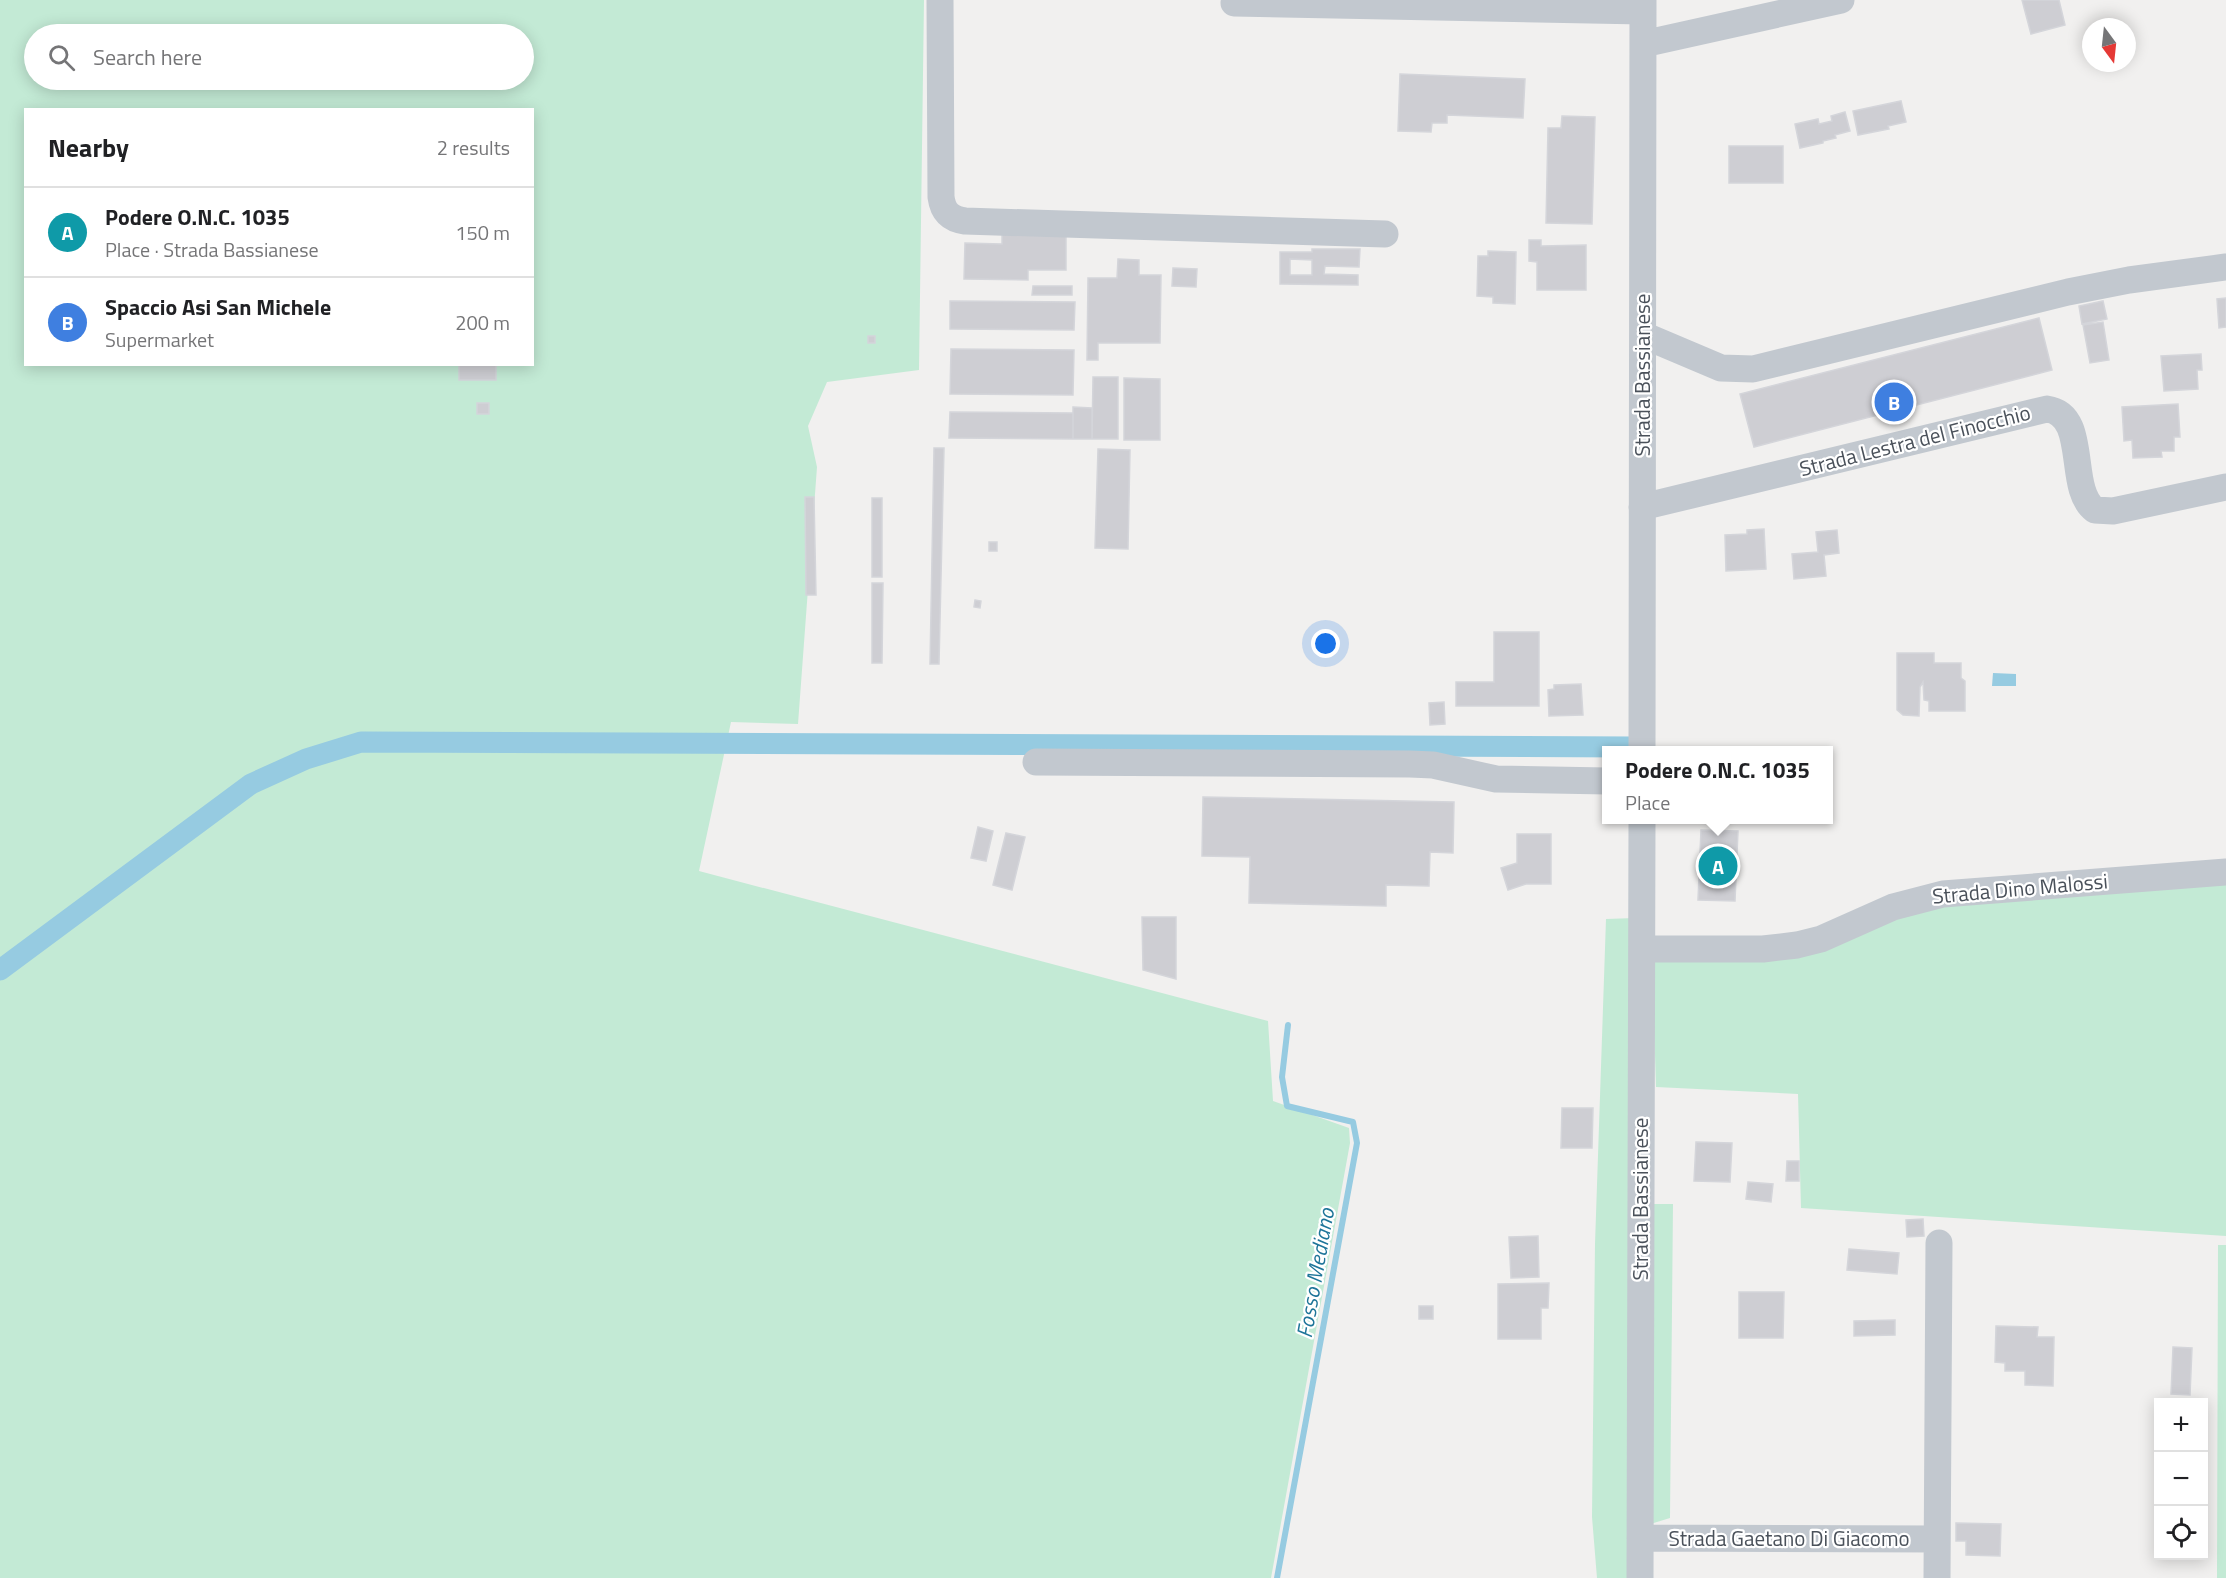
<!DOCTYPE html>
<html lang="en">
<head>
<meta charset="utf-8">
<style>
	body { margin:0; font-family:"Titillium Web",sans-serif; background:#f2f2f2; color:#202124 }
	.controls { position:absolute; right:18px; bottom:18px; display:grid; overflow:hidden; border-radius:0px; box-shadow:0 3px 15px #0003 }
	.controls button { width:54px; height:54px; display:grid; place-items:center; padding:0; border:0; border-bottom:2px solid #e0e0e0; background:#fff; color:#202124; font:30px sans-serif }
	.compass { position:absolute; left:2082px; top:18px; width:54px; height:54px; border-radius:50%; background:#fff; box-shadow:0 3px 15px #0003; rotate:165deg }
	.you { position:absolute; left:1326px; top:644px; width:21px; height:21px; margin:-15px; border:4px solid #fff; border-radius:50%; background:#1a73e8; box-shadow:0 0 0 9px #1a73e833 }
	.badge { display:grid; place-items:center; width:39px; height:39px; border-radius:50%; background:#2f67cc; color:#fff; font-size:20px; font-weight:700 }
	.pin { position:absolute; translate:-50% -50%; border:3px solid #fff; box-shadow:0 2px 6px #0006 }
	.popup { position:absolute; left:1602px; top:746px; width:231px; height:78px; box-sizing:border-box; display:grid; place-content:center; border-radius:0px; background:#fff; filter:drop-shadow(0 2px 4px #0005); font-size:20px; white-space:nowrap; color:#757577 }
	.popup b { font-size:22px; color:#202124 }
	.popup::after { content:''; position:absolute; left:50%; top:100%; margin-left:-12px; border:12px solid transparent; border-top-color:#fff }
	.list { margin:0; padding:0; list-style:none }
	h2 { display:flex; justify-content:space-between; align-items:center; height:78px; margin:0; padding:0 24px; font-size:26px }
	h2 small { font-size:20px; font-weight:400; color:#757577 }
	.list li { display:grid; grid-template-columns:39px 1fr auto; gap:18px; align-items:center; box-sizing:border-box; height:90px; padding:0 24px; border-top:2px solid #e0e0e0 }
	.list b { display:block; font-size:22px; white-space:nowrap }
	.list p { margin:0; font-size:20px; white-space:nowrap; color:#757577 }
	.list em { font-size:20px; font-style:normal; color:#757577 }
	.icon { flex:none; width:33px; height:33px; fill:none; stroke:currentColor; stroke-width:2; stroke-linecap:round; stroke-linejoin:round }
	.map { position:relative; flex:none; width:2226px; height:1578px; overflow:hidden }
	.search { position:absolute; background:#fff; box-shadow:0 3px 15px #0003; left:24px; top:24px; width:510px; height:66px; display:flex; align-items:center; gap:15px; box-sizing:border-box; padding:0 21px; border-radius:33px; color:#757577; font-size:22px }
	.panel { position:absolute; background:#fff; box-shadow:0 3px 15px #0003; left:24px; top:108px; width:510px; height:258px; border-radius:0px }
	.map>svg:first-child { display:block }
	.green { fill:#c3ead5; fill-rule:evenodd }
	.water { fill:#96cbe1 }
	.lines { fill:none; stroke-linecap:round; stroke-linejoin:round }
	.stream { stroke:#96cbe1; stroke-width:6 }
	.canal { stroke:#96cbe1; stroke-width:21 }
	.building { fill:#ceced3; stroke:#d4d5da; stroke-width:1.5; fill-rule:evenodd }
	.minor { stroke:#c2c8cf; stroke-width:27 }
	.labels { text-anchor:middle; stroke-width:4.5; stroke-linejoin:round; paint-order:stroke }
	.street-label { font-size:21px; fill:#4a515a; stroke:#fff }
	.water-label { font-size:22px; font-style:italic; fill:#1e7599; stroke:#fff }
</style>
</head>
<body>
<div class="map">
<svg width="2226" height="1578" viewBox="0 0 2226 1578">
	<rect width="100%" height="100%" fill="#f1f0ef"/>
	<path class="green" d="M0 0H924L919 370 827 382 808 426 817 467 798 724 731 722 699 871 1268 1021 1273 1101 1349 1128 1350 1143 1271 1578H0ZM34 34H524V80H34ZM26 110H532V364H26Z
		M2226 877V1236L1801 1208 1798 1094 1656 1087 1652 960 1806 953 1913 901Z
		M1635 918 1633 1204H1673L1670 1518 1631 1530V1578H1597L1592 1517 1595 1244 1606 919Z
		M2218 1245H2226V1578H2217Z"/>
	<path class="water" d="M1993 673 2016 674V686H1992Z"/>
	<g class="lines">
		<path class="stream" d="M1277 1578 1357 1143 1353 1122 1287 1106 1282 1077 1288 1025"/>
		<path class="canal" d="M0 970 251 784 306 759 361 742 1633 747"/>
	</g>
	<path class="building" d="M2022 0H2059L2065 25 2031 34Z
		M1400 74 1525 79 1523 118 1447 115V123H1432L1431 132 1398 131Z
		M1901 101 1906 122 1888 126 1889 129 1858 135 1853 111Z
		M1845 112 1850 131 1835 135 1836 138 1823 141V143L1800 148 1795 124 1818 119 1819 124 1832 121 1831 116Z
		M1562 116 1595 117 1592 224 1546 223 1548 128H1561Z
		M1729 146H1783V183H1729Z
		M1002 229 1066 230V270H1028V280L964 279 965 243 1002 244Z
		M1529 240H1541V246L1586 245V290H1537V262L1529 261Z
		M1312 249H1360L1359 267 1325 266 1324 274 1358 275V285L1280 284V252H1312ZM1290 259 1312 260V275H1290Z
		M1488 251 1516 252 1515 304 1493 303V297L1477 296 1478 256H1488Z
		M1118 259 1139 260V275H1161L1160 343H1098V360H1087L1088 278H1117Z
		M1173 268 1197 269 1196 287 1172 286Z
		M1033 286H1072V295H1032Z
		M2226 298V327L2219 328 2217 299Z
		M950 301 1075 302 1074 330 950 329Z
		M2103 301 2107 319 2082 324 2079 306Z
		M2039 318 2052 370 1754 447 1740 394Z
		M2103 322 2109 360 2090 363 2083 325Z
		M868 336H875V343H868Z
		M951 349 1074 350 1073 395 950 394Z
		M2201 354 2202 370H2197L2198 389 2164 391 2161 356Z
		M459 364H496V380H459Z
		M1093 377H1118V439H1092Z
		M1124 378 1160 379V440H1124Z
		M477 403H489V414H477Z
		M2178 404 2180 437H2174V451H2161L2162 457 2133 458 2132 440 2124 441 2122 407Z
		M1073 407 1092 408V439H1073Z
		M950 412 1073 413V439L949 438Z
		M934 448H944L939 664H930Z
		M1098 449 1130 450 1128 549 1095 548Z
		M805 497H814L816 595H806Z
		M872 498H882V577H872Z
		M1764 529 1766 569 1726 571 1725 535 1747 534V530Z
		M1837 530 1839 553 1824 555 1826 576 1794 579 1792 554 1818 552 1816 532Z
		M989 542H997V551H989Z
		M872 583H883L882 663H872Z
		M975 600 981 601 980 608 974 607Z
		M1494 632H1539V706H1456V682H1494Z
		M1897 653H1934V663H1961V678L1965 681V711H1929V701L1924 700 1923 682 1920 687 1919 716 1903 715 1897 710Z
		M1581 684 1583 715 1549 716 1548 690 1554 689V685Z
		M1444 702 1445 724 1430 725 1429 703Z
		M1203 797 1454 802 1453 853 1430 852 1429 886 1386 885V906L1249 903 1250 857 1202 856Z
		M978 827 993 831 986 861 971 858Z
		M1701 830 1738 831 1735 901 1698 900Z
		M1006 833 1025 837 1012 890 993 885Z
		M1517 834H1551V884H1526L1508 890 1501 868 1517 863Z
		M1142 917H1176V979L1143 970Z
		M1562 1108H1593L1592 1148H1561Z
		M1696 1142 1732 1143 1730 1182 1694 1181Z
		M1787 1161H1799V1181H1786Z
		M1748 1182 1773 1184 1771 1202 1746 1199Z
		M1923 1219 1924 1236 1907 1237 1906 1220Z
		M1538 1236 1539 1277 1511 1278 1509 1237Z
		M1849 1249 1899 1253 1897 1274 1847 1270Z
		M1549 1283 1548 1308H1541V1339H1498V1284Z
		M1739 1292H1784L1783 1338H1739Z
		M1419 1306H1433V1319H1419Z
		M1895 1320V1335L1854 1336V1321Z
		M1996 1326 2038 1327 2037 1337H2054L2053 1386 2025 1385V1371H2005V1363L1995 1362Z
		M2173 1347 2192 1348 2190 1395 2171 1394Z
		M1956 1523 2001 1524 2000 1556 1966 1555V1541H1956Z"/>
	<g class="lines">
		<path class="minor" d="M940 0 941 197C943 212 950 219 965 221L1385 234
			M1234 3 1643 11
			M1643 44 1841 0
			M1643 335 1721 368 1753 369 2068 292 2129 280 2226 267
			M1642 507 2047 409C2090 415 2066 489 2095 510L2113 511 2226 487
			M1642 750 1643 0
			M1036 762 1410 764 1433 765 1496 779 1607 781
			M1642 949H1763L1797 945 1821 939 1893 907 1943 894 2226 872
			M1640 1538 1937 1539
			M1640 1578 1642 820
			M1937 1578 1939 1243"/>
	</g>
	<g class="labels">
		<g class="street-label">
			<text transform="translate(1643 375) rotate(-90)" y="7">Strada Bassianese</text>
			<text transform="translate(1915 441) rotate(-14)" y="7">Strada Lestra del Finocchio</text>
			<text transform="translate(2020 889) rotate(-5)" y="7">Strada Dino Malossi</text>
			<text transform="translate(1641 1199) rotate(-90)" y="7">Strada Bassianese</text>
			<text x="1789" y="1546">Strada Gaetano Di Giacomo</text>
		</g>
		<g class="water-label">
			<text transform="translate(1315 1273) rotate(-80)" y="8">Fosso Mediano</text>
		</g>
	</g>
</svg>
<div class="controls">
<button>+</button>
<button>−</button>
<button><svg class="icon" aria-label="locate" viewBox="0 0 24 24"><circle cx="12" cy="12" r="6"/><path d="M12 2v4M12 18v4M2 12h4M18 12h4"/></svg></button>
</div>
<svg class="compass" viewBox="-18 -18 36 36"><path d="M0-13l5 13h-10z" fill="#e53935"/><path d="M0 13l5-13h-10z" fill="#757577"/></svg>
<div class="you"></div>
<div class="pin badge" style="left:1718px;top:866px;background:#0f9aa8">A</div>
<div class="popup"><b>Podere O.N.C. 1035</b>Place</div>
<div class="pin badge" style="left:1894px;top:402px;background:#3f7fe0">B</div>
<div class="search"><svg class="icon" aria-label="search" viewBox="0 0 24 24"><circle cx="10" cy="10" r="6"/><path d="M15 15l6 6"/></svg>Search here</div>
<section class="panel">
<h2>Nearby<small>2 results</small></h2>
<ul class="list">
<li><span class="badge" style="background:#0f9aa8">A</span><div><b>Podere O.N.C. 1035</b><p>Place · Strada Bassianese</p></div><em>150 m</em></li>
<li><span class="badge" style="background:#3f7fe0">B</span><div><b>Spaccio Asi San Michele</b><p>Supermarket</p></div><em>200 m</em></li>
</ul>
</section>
</div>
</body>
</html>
